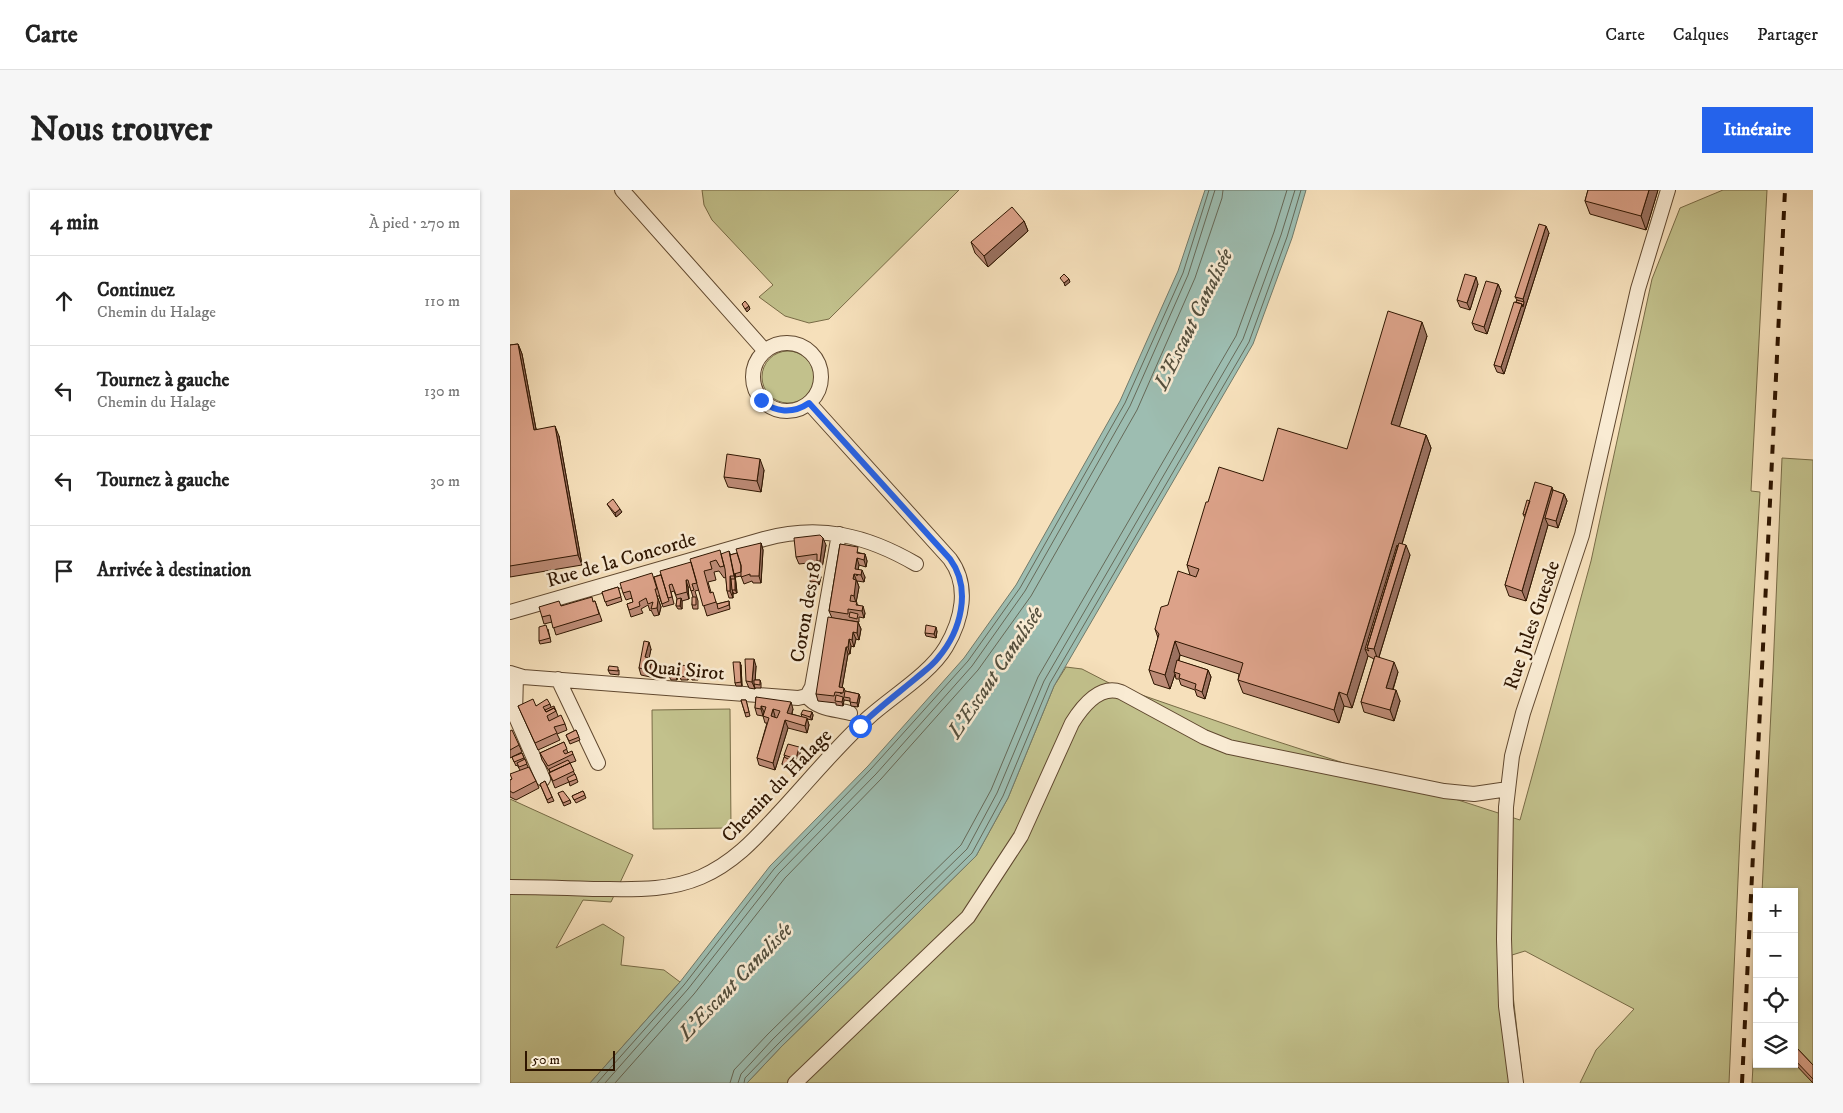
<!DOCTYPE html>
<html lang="fr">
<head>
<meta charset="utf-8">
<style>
	body { margin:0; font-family:"IM FELL DW Pica",serif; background:#f6f6f6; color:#222 }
	.controls { position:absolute; right:15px; bottom:15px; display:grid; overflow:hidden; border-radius:0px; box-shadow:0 1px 4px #0004 }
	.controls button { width:45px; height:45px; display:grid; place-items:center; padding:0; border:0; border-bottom:1px solid #e0e0e0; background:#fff; color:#222; font:25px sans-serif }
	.scale { position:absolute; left:15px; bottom:12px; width:90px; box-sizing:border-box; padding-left:5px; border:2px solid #2e1500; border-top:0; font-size:14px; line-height:18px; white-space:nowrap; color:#2e1500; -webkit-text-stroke:4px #f9ebd3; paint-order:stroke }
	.stop { position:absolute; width:15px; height:15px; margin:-11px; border:4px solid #2563eb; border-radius:50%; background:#fff }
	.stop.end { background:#2563eb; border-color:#fff; box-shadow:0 1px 5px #0008 }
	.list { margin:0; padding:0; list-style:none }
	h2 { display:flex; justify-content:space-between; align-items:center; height:65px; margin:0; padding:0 20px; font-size:21px }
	h2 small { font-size:16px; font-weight:400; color:#767676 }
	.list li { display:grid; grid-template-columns:32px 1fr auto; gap:15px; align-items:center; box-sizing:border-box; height:90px; padding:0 20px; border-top:1px solid #e0e0e0 }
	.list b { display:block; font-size:19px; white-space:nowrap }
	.list p { margin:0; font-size:16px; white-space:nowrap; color:#767676 }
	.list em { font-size:16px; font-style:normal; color:#767676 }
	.icon { flex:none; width:28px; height:28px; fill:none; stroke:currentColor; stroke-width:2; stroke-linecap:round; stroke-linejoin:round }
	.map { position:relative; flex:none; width:1303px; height:893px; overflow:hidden; border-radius:0px }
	header { display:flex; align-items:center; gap:30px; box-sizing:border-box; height:70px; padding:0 25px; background:#fff; border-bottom:1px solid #e0e0e0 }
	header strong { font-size:24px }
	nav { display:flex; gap:28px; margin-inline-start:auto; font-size:18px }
	.intro { display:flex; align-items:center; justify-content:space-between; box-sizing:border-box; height:120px; padding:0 30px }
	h1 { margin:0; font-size:35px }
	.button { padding:12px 22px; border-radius:0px; background:#2563eb; color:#fff; font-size:18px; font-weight:700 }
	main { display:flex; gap:30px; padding:0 30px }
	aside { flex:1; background:#fff; border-radius:0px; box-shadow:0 1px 4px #0004 }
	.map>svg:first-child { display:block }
	.green { fill:#c2c18c; stroke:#786b46 }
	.water { fill:#9dbdb1; stroke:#717a6a }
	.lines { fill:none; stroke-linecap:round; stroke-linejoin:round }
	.shore { stroke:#666958; stroke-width:1 }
	.street-casing { stroke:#60482f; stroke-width:16 }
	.street { stroke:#f9ebd3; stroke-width:14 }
	.rail { stroke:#2e1500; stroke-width:4; stroke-dasharray:9 9; stroke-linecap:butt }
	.wall { fill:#bd8b76; stroke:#2e1500 }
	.shaded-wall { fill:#9a7160; stroke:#2e1500 }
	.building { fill:#dca289; stroke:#2e1500; fill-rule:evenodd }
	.route { stroke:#2563eb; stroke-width:6 }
	.labels { text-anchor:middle; stroke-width:5; stroke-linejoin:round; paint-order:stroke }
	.street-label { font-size:20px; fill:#2e1500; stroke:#f9ebd3 }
	.water-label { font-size:21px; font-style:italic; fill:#55503e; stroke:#f9ebd3 }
</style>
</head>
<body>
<header>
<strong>Carte</strong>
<nav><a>Carte</a><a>Calques</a><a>Partager</a></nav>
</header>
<div class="intro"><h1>Nous trouver</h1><a class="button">Itinéraire</a></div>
<main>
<aside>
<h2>4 min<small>À pied · 270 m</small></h2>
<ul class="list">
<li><svg class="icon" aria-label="ahead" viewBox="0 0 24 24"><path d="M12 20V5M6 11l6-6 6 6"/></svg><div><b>Continuez</b><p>Chemin du Halage</p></div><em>110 m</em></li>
<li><svg class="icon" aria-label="left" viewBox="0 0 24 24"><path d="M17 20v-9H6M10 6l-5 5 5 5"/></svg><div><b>Tournez à gauche</b><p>Chemin du Halage</p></div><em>130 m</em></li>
<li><svg class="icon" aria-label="left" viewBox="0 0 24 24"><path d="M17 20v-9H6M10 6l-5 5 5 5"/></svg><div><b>Tournez à gauche</b></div><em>30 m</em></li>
<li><svg class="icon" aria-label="arrive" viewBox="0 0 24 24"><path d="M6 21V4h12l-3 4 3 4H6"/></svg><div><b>Arrivée à destination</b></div></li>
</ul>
</aside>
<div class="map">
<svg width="1303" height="893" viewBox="0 0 1303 893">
	<rect width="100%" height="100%" fill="#f6e0bb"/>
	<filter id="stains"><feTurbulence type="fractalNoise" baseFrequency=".004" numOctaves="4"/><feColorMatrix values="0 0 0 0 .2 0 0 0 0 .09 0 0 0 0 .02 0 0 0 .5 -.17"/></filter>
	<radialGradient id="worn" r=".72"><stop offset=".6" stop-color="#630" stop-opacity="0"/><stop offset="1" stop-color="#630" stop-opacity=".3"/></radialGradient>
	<path class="green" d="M192 0H449L319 129 299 133 275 126 249 107 263 95 202 30 194 15Z
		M1213 0H1257L1241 301 1250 302 1230 645 1219 893H1070L1086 860 1124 819 1015 761 1002 765 1003 805 1013 893H237L271 857 466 666 498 608 544 496 556 477 572 479 603 495 744 544 1010 630 1081 371 1142 89 1170 18Z
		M252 187a26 26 0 1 1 52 0a26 26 0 1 1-52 0Z
		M1272 268 1303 270V893H1242L1247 807V874H1284V702H1252L1263 481Z
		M220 519 221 638 143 639 142 520Z
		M0 609 123 665 101 712 73 710 46 758 93 734 114 747 111 775 154 780 170 792 80 893H0Z"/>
	<path class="water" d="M695 0H796L782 48 743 154 544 496 498 608 466 666 271 857 237 893H80L170 792 260 676 358 576 454 468 506 395 610 211 668 81Z"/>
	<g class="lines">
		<path class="shore" d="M87 893 174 795 264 679 361 579 458 471 510 398 615 213 673 83 699 0
			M95 893 178 799 269 683 366 584 462 476 515 401 620 216 678 85 705 0
			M105 893 184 804 275 688 371 589 468 480 521 406 627 220 685 88 712 8 713 0
			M220 893 224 880 258 844 451 655 481 600 528 487 726 146 764 42 777 0
			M228 893 231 884 263 849 457 659 487 603 534 491 733 149 771 45 785 0
			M234 893 235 888 268 854 462 663 493 606 540 493 739 152 777 47 791 0"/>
		<g class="street-casing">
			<path id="street" d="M112 0 255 161
				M243 187a34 34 0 1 1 68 0a34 34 0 1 1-68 0Z
				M0 422 254 349C310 334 356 345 406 374
				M0 483 13 487 288 508 297 506C307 519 324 519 340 523
				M6 485 5 525 33 589
				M48 489 88 573
				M297 506 302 497 329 344
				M0 697C28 697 56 698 83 699 121 699 156 702 191 687 223 673 244 650 267 625 297 593 325 558 358 528 381 507 420 484 436 457 452 430 460 396 440 369L299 213
				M285 893 458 727 511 646 562 533C572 517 589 494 611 502L694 547 719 557 934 601 964 604 998 599
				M1006 893 996 816 994 749 996 617 1002 566 1013 523 1072 345 1128 99 1158 0"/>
		</g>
		<use href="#street" class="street"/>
		<path class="rail" d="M1232 893 1275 0"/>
	</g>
	<path class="wall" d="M1078 0H1148L1136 40 1080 24 1075 11Z
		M514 31 518 41 478 77 465 63 461 52Z
		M1039 43 994 184 987 182 984 175 1006 112 1007 110 1005 107Z
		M968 94 960 120 950 117 947 110Z
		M988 94 991 101 977 144 965 140 962 133Z
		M917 146 889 237 916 245 921 258 892 354 900 365 869 467 888 482 883 500 890 511 884 531 854 522 851 512 864 469 858 466 842 518 834 516 829 533 733 503 728 490 729 484 670 465 669 471 698 480 701 487 695 509 687 506 685 500 671 495 669 489H666L665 484 660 499 644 494 639 480 648 448 645 439 658 415 680 385 677 375 698 312 837 259Z
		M8 154 12 164 26 239 49 246 72 375 0 387V155Z
		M254 280 251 302 218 297 214 287Z
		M1043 300 1054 304 1057 311 1048 338 1038 335 1016 411 999 406 995 395 1015 328 1013 324 1020 311Z
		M97 314 112 322 106 327 99 317Z
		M251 353 253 360 251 393H243L242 391 234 394 231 386 226 387 225 384 227 403 223 404V402V408H219L217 401 216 387 214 388 209 381 204 382 206 390 198 392 201 402 207 414 219 411 220 419 197 426 189 400 185 401 188 411V419H183L182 415 183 407 180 397H178L179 409 172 411V419H168L166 416 167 409 164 401 161 402 164 414 153 417 149 406H147L151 417 149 425 144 426 141 420 140 421 138 415 131 419 133 423 121 427 117 414 123 412 122 408 116 410 113 403 144 387 211 364 220 365 227 363Z
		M330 354 350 363 355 364 357 371 356 377 349 375 348 379 355 387 354 392 347 391 349 397 346 412 348 415 355 423 354 428 349 427V432L322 428 319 421Z
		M316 355 312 378H310L307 372 289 374 286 367Z
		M311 387 309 395 301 394 300 391Z
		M108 397 112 411 97 416 92 402Z
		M85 411 92 431 46 445 42 432 34 434 32 427 51 416Z
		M348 432 351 439 349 450 346 449 344 457 341 456 340 464H338L332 498H334L335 501 349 504 350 507 348 517 341 516 340 511 334 510 333 516 326 515V513L308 511 306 504Z
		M38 439 41 452 30 454 29 451Z
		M427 441 426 448 416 446 415 443Z
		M141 459 139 467 142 474 146 475 147 478 145 488 131 485 129 478Z
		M231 475 232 496H226L225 493Z
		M246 476 245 490H250L251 493V498H245V499L239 498 236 491Z
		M179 479 178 490H171L170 486Z
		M98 480H109V485L100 484Z
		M168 480 167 490H161L159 486Z
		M188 481V490H182L181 486Z
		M246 507 283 519 282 524 292 527 291 524 302 522 303 525 302 530 297 529 299 535 297 543 278 538 265 580 249 575 247 568 257 533H255L253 526 247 525 245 518Z
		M231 510H236L240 526 236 527Z
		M40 514 41 517 46 521 48 526 55 534 57 540 47 544 50 550 28 560 8 516H26Z
		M66 540 70 550 60 554 56 545Z
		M0 541 9 555 12 562 0 568Z
		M54 552 58 563 63 564 66 571 60 573 68 592 60 596 59 592 45 598 39 583 40 582 32 570 30 563Z
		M289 557 291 561 287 572 281 570 282 573 280 580 273 577 272 574 275 568 274 565Z
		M12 563 18 577 26 591 29 598 6 610 0 607V590L2 589 10 580 7 575 6 576 2 567Z
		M35 591 44 611 38 613 30 594Z
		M73 601 76 608 66 613 62 606Z
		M48 603 60 610 61 613 54 616Z
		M1284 855 1303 875V893L1284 873Z"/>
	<path class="shaded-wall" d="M1139 0H1148L1136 40 1131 26Z
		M514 31 518 41 478 77 474 66Z
		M1036 36 1039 43 994 184 991 177 1012 114 1014 112 1013 109Z
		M966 87 968 94 960 120 957 113Z
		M559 89 560 92 555 96 554 93Z
		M988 94 991 101 977 144 974 137Z
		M239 116 240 119 237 122 235 119Z
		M912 132 917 146 886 248 881 234Z
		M8 154 12 164 28 250 24 240Z
		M45 236 49 246 72 375 68 365Z
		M916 245 921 258 891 357 857 458 855 459 858 466 842 518 837 505Z
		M250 269 254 280 251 302 247 291Z
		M1042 297 1045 308 1035 328 1038 335 1016 411 1012 401Z
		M1054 304 1057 311 1048 338 1046 331Z
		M110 319 112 322 106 327 105 323Z
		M313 348 316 355 312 378 310 371Z
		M251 353 253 360 251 393 249 386Z
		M896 355 900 365 868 470 864 459Z
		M219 361 222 368 226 393 227 403 225 400V389Z
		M355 364 357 371 356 377 354 370Z
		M347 368 349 375 347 386 345 379Z
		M352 380 355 387 354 392 351 385Z
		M310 384 311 387 309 395 308 392Z
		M344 384 349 397 346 413 344 406 343 389Z
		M220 386 222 393 223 408 220 401Z
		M176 390 178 397 179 409 177 402Z
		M147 406 151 417 149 425 147 418Z
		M171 408 172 411V419L170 416Z
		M353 416 355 423 354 428 352 421Z
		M348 432 351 439 349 450 347 443Z
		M426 437 427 441 426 448 424 444Z
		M343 442 346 449 344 457 342 450Z
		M339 449 341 456 340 464 338 457Z
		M665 451 670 465 665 482H664L665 484 660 499 655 485Z
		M139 452 141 459 138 474 135 467Z
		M336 457 338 464 331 504 329 497Z
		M140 468 142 475 139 484 140 487 138 480Z
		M244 469 246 476 245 494H244L245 499 242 492Z
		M230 472 231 475 232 496 231 492Z
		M884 472 888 482 880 508 876 498Z
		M146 475 147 478 145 488 144 484Z
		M167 476 168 480 167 490 166 487Z
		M178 476 179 479 178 490 177 487Z
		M186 478 188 481V490L186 487Z
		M698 480 701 487 695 509 692 502Z
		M886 500 890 511 884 531 880 520Z
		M829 502 834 516 829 533 824 520Z
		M349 504 350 507 348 517 347 513Z
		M333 507 334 510 333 516 332 512Z
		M281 512 283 519 280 530 277 523Z
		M251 516 254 522 253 526 251 519Z
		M263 519 265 526 263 533 261 526Z
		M302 522 303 525 302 530 300 527Z
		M297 528 299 535 297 543 295 536Z
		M275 530 278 538 265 580 263 573Z
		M289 557 291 561 287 572 286 569Z
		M280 570 282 573 280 580 278 576Z"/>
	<path class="building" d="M1078 0H1139L1131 26 1075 11Z
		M502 17 514 31 474 66 461 52Z
		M1029 34 1036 36 1013 109 1005 107Z
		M554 84 559 89 554 93 550 88Z
		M955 84 966 87 957 113 947 110Z
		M976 91 988 94 974 137 962 133Z
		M1007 110 1014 112 1013 117 1012 114 1006 112Z
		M235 111 239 116 235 119 232 114Z
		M1004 112 1012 114 991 177 984 175Z
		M878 121 912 132 881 234 916 245 837 505 829 502 824 520 728 490 733 473 665 451 655 485 639 480 649 444 645 439 651 417 658 415 668 381 686 387 689 379 677 375 696 312H698L709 277 753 291 768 238 837 259Z
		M8 154 24 240 45 236 68 365 0 376V155Z
		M217 264 250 269 247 291 214 287Z
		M1025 292 1042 297 1012 401 995 395Z
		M1043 300 1054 304 1046 331 1035 328Z
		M103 309 110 319 105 323 97 314Z
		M1017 310 1020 311 1015 325 1013 324Z
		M310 345 313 348 310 371H307V364L286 367 284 348Z
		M251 353 249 386H240V384L231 387V375L226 359Z
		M889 353 896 355 864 459 857 458Z
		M330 354 348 357 347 363 355 364 354 370 347 368 345 379 352 380 351 385 344 384 343 389 346 390 344 406 341 405 340 411 347 412 346 415 353 416 352 421 338 419V424L319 421Z
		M887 355 888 356 857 458 859 461 855 459Z
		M210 360 214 376 210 377 206 370 200 372 202 379 194 381 200 403 203 402 206 412 193 416 180 369Z
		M219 361 224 386H220V401H217L215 379 211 364Z
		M227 363 231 376V382L224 384 220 365Z
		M181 372 187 393 182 394 184 400 181 401 178 390H176L177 402 166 405 162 394 159 395 162 407 158 408 150 381Z
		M301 382 310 384 308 392 300 391Z
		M142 383 147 399H145L148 410 147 418 141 419 143 412 138 414 136 408 129 412 130 416 119 420 117 414 123 412 120 401 113 403 110 393Z
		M151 385 159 411 152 414 144 387Z
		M221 389H225V400H222Z
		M108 397 111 407 95 412 92 402Z
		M82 407 83 412 85 411 89 424 43 438 40 425 32 427 29 417 49 411 51 416Z
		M182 407H186V415H182Z
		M171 408 170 416H166L167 409Z
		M219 411V415L208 419 207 414Z
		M340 422 348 424 347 429 339 427Z
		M318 427 348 432 347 443 343 442 342 450 339 449 338 457H336L329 497 334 498 333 503 325 502 324 506 306 504Z
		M36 435 40 448 29 451V437Z
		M416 435 426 437 424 444 415 443Z
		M134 451 139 452 135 467 140 468 138 480 129 478Z
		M865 466 884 472 876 498 886 500 880 520 851 512Z
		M235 469H244L242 492 236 491Z
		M667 470 698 480 692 502 685 499 686 494 669 488 670 484 664 482Z
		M223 472H230L231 492 225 493Z
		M141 474 146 475 144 484H139Z
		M171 475 178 476 177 487 170 486Z
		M99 476 108 477V481L98 480Z
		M160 476H167L166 487 159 486Z
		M181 477 186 478V487L181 486Z
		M244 490H250V495L244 494Z
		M335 501 349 504 347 513 340 512V508L334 507Z
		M326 505 333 507 332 512 325 511Z
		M246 507 281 512 277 523 297 528 295 536 275 530 263 573 247 568 259 528 253 526 256 517 251 516V519L245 518ZM263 519 270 521 267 528 261 526Z
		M23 509 26 516 37 509 40 514 33 517 36 522 44 518 46 521 37 526 39 531 51 525 55 534 44 537 47 543 25 553 8 516Z
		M231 510H236L239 522 235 523Z
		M44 516 46 521 44 518 36 522 35 520Z
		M293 520 302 522 300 527 291 524Z
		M2 540 9 555 0 560V541Z
		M66 540 69 547 59 551 56 545Z
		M54 552 57 559 53 561 55 564 62 561 63 564 38 576 30 563Z
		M278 554 289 557 286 569 274 565Z
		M12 563 14 568 4 572 2 567Z
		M274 567 280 570 278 576 272 574Z
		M15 569 17 574 9 577 7 573Z
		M58 570 60 573 40 582 39 579Z
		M60 573 64 581 43 591 39 583Z
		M19 577 26 591 3 603 0 601V590L2 589 0 584Z
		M65 584 67 589 59 592 57 588Z
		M35 591 42 607 37 610 30 594Z
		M53 601 60 610 53 613 48 603Z
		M73 601 75 605 64 610 62 606Z
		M1284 855 1303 875V889L1284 869Z"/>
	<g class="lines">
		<path class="route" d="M251 210C265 223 283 224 299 213L440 369C462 399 451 441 428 468 422 476 413 482 405 489 387 504 367 519 350 536"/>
	</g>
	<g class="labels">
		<g class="street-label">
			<text transform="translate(111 369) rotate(-16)" y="7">Rue de la Concorde</text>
			<text transform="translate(295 422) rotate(-80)" y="7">Coron des 18</text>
			<text transform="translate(1021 435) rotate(-71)" y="7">Rue Jules Guesde</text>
			<text transform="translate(174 479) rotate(5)" y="7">Quai Sirot</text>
			<text transform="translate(266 595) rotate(-46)" y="7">Chemin du Halage</text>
		</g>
		<g class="water-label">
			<text transform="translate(683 129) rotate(-64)" y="7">L'Escaut Canalisée</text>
			<text transform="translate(485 482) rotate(-56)" y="7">L'Escaut Canalisée</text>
			<text transform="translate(225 791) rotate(-46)" y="7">L'Escaut Canalisée</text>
		</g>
	</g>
	<rect width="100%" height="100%" filter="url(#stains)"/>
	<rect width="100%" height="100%" fill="url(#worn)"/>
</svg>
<div class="controls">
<button>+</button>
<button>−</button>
<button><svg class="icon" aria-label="locate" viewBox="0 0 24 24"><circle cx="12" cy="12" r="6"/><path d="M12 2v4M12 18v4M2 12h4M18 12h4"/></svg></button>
<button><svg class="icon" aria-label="layers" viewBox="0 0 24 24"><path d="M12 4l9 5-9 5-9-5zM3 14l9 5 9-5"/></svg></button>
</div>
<div class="scale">50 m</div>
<div class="stop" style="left:350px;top:536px"></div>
<div class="stop end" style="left:251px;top:210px"></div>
</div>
</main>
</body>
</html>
